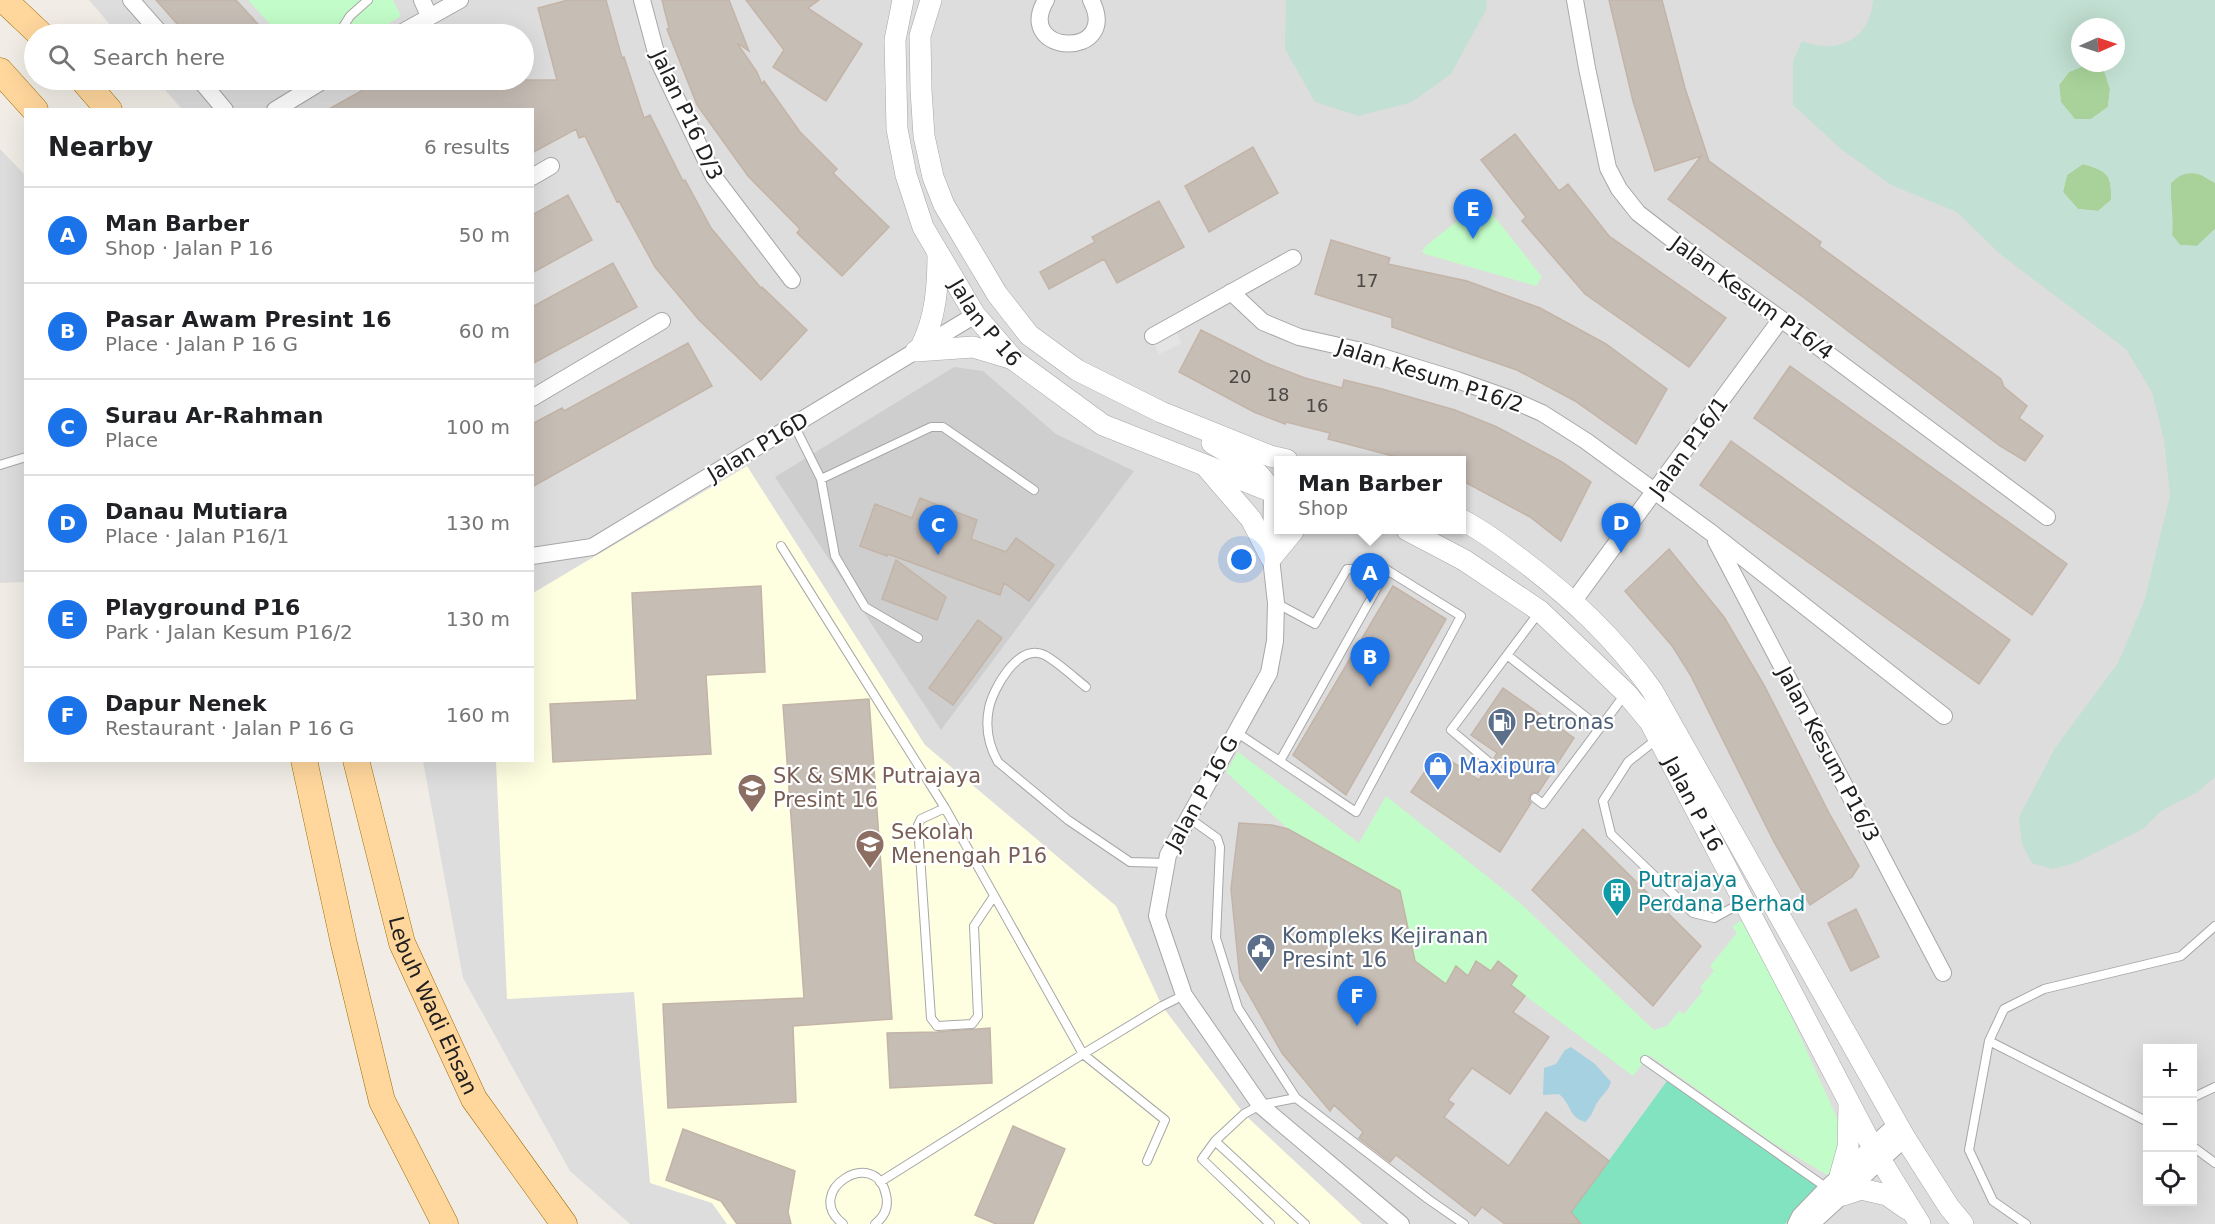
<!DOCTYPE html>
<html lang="en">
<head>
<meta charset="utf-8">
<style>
	body { margin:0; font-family:"DejaVu Sans",sans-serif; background:#f2f2f2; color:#202124 }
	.controls { position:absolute; right:18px; bottom:18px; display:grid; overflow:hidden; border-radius:0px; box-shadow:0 6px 24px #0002 }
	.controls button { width:54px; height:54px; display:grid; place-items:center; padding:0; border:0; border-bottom:2px solid #e0e0e0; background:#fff; color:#202124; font:30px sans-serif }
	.compass { position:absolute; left:2071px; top:18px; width:54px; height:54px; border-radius:50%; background:#fff; box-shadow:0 6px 24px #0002; rotate:87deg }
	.you { position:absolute; left:1242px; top:560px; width:21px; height:21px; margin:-15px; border:4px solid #fff; border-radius:50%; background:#1a73e8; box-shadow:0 0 0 9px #1a73e833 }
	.badge { display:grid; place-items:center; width:39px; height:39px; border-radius:50%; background:#1a73e8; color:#fff; font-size:20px; font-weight:700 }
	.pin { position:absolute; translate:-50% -50px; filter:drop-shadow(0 2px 3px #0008) }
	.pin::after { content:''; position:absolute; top:32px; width:21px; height:18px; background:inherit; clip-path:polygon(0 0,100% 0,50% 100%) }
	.popup { position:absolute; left:1274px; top:456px; width:192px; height:78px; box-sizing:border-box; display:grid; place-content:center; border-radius:0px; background:#fff; filter:drop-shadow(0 2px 4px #0005); font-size:20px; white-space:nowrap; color:#757577 }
	.popup b { font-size:22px; color:#202124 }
	.popup::after { content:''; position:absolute; left:50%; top:100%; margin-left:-12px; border:12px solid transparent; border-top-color:#fff }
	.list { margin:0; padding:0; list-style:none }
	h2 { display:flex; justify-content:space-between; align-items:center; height:78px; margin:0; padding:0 24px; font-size:26px }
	h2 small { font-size:20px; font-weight:400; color:#757577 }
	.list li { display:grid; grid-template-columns:39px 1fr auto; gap:18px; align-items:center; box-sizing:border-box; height:96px; padding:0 24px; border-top:2px solid #e0e0e0 }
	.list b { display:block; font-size:22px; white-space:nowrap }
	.list p { margin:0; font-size:20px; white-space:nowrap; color:#757577 }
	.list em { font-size:20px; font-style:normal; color:#757577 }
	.icon { flex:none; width:33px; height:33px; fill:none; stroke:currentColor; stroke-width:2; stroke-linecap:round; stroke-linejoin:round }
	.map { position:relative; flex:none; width:2215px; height:1224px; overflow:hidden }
	.search { position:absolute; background:#fff; box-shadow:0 6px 24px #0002; left:24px; top:24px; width:510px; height:66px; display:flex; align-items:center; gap:15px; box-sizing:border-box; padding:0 21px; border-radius:33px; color:#757577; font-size:22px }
	.panel { position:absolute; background:#fff; box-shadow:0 6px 24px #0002; left:24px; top:108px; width:510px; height:654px; border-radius:0px }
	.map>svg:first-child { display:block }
	.residential { fill:#dedddd; fill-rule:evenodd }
	.education { fill:#feffe1 }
	.religious { fill:#cecece }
	.forest { fill:#a8d299 }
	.wetland { fill:#c2e0d3; fill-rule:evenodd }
	.park { fill:#c2fcc8 }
	.pitch { fill:#81e3bf }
	.parking { fill:#e4e4e4 }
	.water { fill:#a5d1e0 }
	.building { fill:#c6bdb5; stroke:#c3b4a7; stroke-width:1.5 }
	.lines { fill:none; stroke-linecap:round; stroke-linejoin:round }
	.service-casing { stroke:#a7a7a7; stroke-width:10 }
	.minor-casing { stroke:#a7a7a7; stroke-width:18 }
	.tertiary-casing { stroke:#a7a7a7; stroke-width:22 }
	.primary-casing { stroke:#9c6c00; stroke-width:27 }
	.service { stroke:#fff; stroke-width:8 }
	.minor { stroke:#fff; stroke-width:16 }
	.tertiary { stroke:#fff; stroke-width:21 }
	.primary { stroke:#ffd79d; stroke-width:26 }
	.labels { text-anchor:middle; stroke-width:4.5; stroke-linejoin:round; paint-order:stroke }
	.number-label { font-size:18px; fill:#4a4745 }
	.street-label { font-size:21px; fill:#202020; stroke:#fff }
	.service-label { font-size:21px; fill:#4e5e75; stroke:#fff; text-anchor:start }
	.shop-label { font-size:21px; fill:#366cbe; stroke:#fff; text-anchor:start }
	.education-label { font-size:21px; fill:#785e54; stroke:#fff; text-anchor:start }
	.culture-label { font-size:21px; fill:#0d838f; stroke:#fff; text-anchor:start }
</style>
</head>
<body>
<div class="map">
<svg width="2215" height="1224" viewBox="0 0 2215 1224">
	<rect width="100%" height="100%" fill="#f1ede6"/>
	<path class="residential" d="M89 0H2215V1224H630L570 1171 463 978 423 761 532 760V110L182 109 156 80H524V34H118ZM2080 27H2116V63H2080ZM1278 460H1462V530H1278ZM2148 1048H2192V1202H2148Z
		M0 149 25 175V582L0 583Z"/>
	<path class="education" d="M747 466 925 745 1116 906 1162 1006 1244 1114 1362 1224H727L712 1203 650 1183 634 992 507 999 496 761 532 760 533 593Z"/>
	<path class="religious" d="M954 367 983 371 1056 434 1134 471 941 730 775 477Z"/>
	<path class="forest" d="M2086 65 2104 70 2110 89 2108 107 2091 119 2074 120 2061 102 2059 85 2069 72Z
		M2083 164C2107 171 2112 174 2111 200L2098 211 2078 209 2063 192 2067 175Z
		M2196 172 2215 183V229L2197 246 2180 245 2172 235C2174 217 2170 201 2171 183L2180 174Z"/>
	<path class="wetland" d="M1286 0H1487L1486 10 1451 74 1412 102 1359 116 1315 102 1285 49Z
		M1873 0H2215V183C2199 171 2185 169 2171 183 2170 201 2173 217 2172 235L2180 245 2197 246 2215 229V777L2199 791 2161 811 2143 829 2075 863 2052 869 2032 863 2022 844 2019 817 2055 748 2118 663 2144 602 2170 496 2164 440 2152 392 2126 349 2000 254 1957 212 1891 185 1841 149 1793 105V61L1802 41C1837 55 1870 40 1873 0ZM2080 27H2116V63H2080ZM2086 65 2104 71 2110 89 2108 107 2091 119H2075L2061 102 2059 85 2069 72ZM2083 164C2107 171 2112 174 2111 200L2098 211 2078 209 2063 192 2067 175Z"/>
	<path class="park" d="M248 0H393L401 16 372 34H279Z
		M1480 203C1488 206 1533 266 1542 277L1536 286 1425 254 1422 251 1427 245Z
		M1238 752 1359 843 1386 796 1518 901 1654 1030 1667 1026 1679 1011 1684 1014 1703 991 1700 987 1714 971 1710 966 1737 933 1732 927 1740 921 1747 924 1760 947 1841 1127 1836 1166 1829 1176 1770 1141 1649 1055 1633 1076 1511 985 1516 976 1499 961 1491 971 1476 961 1468 976 1456 966 1446 984 1415 961 1400 891 1288 829 1226 772Z"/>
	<path class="pitch" d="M1667 1081 1767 1151 1823 1185 1785 1224H1581L1569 1215Z"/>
	<path class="parking" d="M1176 332 1182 343 1159 354 1153 343Z"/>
	<path class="water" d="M1571 1047 1595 1064 1611 1082C1608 1091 1604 1093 1599 1100 1593 1107 1594 1115 1585 1122 1568 1116 1572 1105 1559 1094L1543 1095 1544 1068 1556 1064 1565 1050Z"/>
	<path class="building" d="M156 0H236L267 34H186Z
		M568 0H606L622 58 624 57 644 118 650 115 683 181 685 180 711 228 761 288 762 287 807 330 761 380 699 320 655 267 619 201 617 202 585 136 579 138 576 129 532 153V110H327L381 80H557L538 8Z
		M662 0H729L749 51 737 43 757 72 762 84 764 81 800 132 837 169 833 173 889 227 842 276 797 233 800 229 748 176 697 105 667 29 669 28Z
		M746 0H819L808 8 862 44 826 101 773 67 784 50Z
		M1609 0H1662L1685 88 1709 161 1821 242 1819 246 2001 379 2004 387 2027 406 2019 418 2043 436 2025 461 2000 446 1807 300 1668 199 1701 156 1655 171 1633 101Z
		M1515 134 1559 191 1568 184 1609 236 1726 318 1689 367 1585 294 1522 221 1526 217 1481 160Z
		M1253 147 1278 193 1209 232 1185 186Z
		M568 195 592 240 532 273V215Z
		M1159 201 1184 247 1117 283 1104 259 1049 289 1040 272 1095 242 1092 237Z
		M1331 240 1390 258 1388 264 1467 281 1540 308 1606 344 1667 389 1636 444 1575 401 1517 370 1392 327V318L1315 294Z
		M613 263 637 307 532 364V307Z
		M1201 330 1266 363 1305 378 1342 388 1344 380 1382 389 1455 410 1497 427 1562 462 1591 482 1561 541 1530 517 1461 480V460H1408L1328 439 1330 433 1286 422 1285 424 1254 412 1179 372Z
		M688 343 712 386 532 487V424L562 408 564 411Z
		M1790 366 2067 564 2032 615 1754 418Z
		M1731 441 2010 640 1979 684 1700 485Z
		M920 498 977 520 971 539 1006 552 1016 538 1054 565 1029 601 1004 583 1000 595 888 554 887 556 860 546 875 504 912 518Z
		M1669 549 1724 617 1764 685 1829 813 1859 866 1852 877 1810 905 1774 842 1691 676 1673 647 1625 591Z
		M896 560 946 597 937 620 882 599Z
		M761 586 765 672 706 675 711 754 553 762 550 704 637 700 632 593Z
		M1393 586 1446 619 1346 795 1293 755Z
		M978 620 1002 638 953 705 929 688Z
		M1503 688 1574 738 1538 793 1533 792 1530 795 1529 800 1531 803 1500 852 1411 792 1438 752 1479 780 1487 768H1494L1496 764 1494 758 1497 753 1471 735Z
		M869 699 892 1019 793 1026 796 1102 668 1108 663 1004 804 998 783 705Z
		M1239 823 1272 825 1288 829 1400 891 1415 961 1446 984 1456 966 1468 976 1476 961 1491 971 1498 961 1517 976 1511 985 1525 996 1513 1012 1549 1037 1510 1094 1472 1068 1448 1100 1454 1104 1444 1117 1509 1166 1546 1112 1609 1161 1571 1212 1581 1224H1505L1482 1207 1475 1216 1396 1155 1390 1162 1359 1138 1363 1132 1334 1105 1330 1111 1282 1053 1240 979 1231 889Z
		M1583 829 1701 946 1653 1006 1532 890Z
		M1856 909 1879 957 1851 971 1828 923Z
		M990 1028 992 1083 890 1088 887 1033 937 1032Z
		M1013 1126 1065 1149 1033 1224H996L975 1215Z
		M683 1129 795 1171 788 1212 791 1224H737L721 1201 666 1180Z"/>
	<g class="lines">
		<g class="service-casing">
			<path id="service" d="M344 34 343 27 350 16 368 0
				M794 425 821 479 835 556 865 607 918 638
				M0 465 26 457
				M821 479 931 427H943L1034 490
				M781 546 945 808 1083 1054 1165 1120 1147 1161
				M1507 655 1600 728
				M1086 687C1076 679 1052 657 1042 654 1017 645 993 689 989 708 985 727 989 746 998 762L1068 820 1130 862 1166 863
				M1236 732 1356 812 1461 616 1387 570 1347 569 1315 624 1276 603
				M1657 739 1628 762 1603 801 1611 834 1693 913 1714 918 1743 902
				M1280 761 1387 570
				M1490 763 1451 730 1540 611
				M1535 798 1543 804 1626 693
				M945 808 921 819 918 825 931 1018 937 1026 972 1024 978 1016 974 926 994 896
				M1189 818 1217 838 1220 847 1216 938 1238 1008 1296 1098 1428 1199 1464 1224
				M1989 1041 2004 1009 2044 989 2181 956 2215 926
				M1645 1060 1827 1188
				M1296 1098 1260 1105 1244 1114 1215 1141 1305 1224
				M2192 1098 2215 1087
				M1215 1141 1202 1159 1270 1224
				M2192 1146 2215 1163
				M880 1182 1083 1054 1162 1006 1184 995
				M843 1224C801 1191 876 1145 886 1195 889 1207 884 1217 875 1224
				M2026 1224 1993 1201 1969 1150 1989 1041 2148 1122"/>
		</g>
		<g class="minor-casing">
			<path id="minor" d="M131 0 161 34
				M422 0 429 16
				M642 0 658 60 714 177 792 280
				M1046 0C1013 56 1122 60 1091 0
				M1575 0 1587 68 1608 168 1619 189 1638 213 1699 260 1781 319 2047 517
				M399 34 460 0
				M200 80 225 110
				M275 110 324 80
				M532 177 551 166
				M1231 292 1263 322 1299 337 1366 352 1457 380 1508 398 1542 413 1586 441 1713 534 1944 716
				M1153 336 1293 258
				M532 398 662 321
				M1272 493 1271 558 1276 603 1275 641 1269 673 1168 855 1157 916 1184 995 1260 1105 1401 1224
				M1716 541 1943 973
				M532 556 592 547 975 315
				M1573 602 1781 319
				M1796 1224 1800 1216 1827 1188 1897 1124
				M1811 1224 1905 1138"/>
		</g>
		<g class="tertiary-casing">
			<g id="tertiary">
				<path id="s1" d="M903 0 895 40 897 129 906 175 923 227 975 315 1014 360 1103 425 1278 494"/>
				<path d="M931 0 920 36 921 90 924 136 933 177 944 205 997 294 1029 335 1077 370 1161 412 1270 456 1287 460"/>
				<path d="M921 347C936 317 938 286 938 253"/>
				<path d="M916 351 973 347 1013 359"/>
				<path d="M1212 443C1235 457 1260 468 1272 493"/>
				<path d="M1208 469 1251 519 1271 558 1294 530"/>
				<path d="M1462 520C1482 530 1500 544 1519 558 1571 597 1614 637 1652 690L1905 1138 1949 1207 1963 1224"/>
				<path id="s2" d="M1407 530 1464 560 1540 611 1626 693 1650 722 1872 1146 1920 1224"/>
				<path d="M1840 1176 1848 1147 1849 1106"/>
				<path d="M1843 1195 1861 1189 1887 1195 1907 1209"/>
			</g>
		</g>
		<g class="primary-casing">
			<g id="primary">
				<path d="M4 0 40 34"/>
				<path d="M0 71 35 110"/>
				<path d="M83 80 109 110"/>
				<path d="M304 760 344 944 382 1101 445 1224"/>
				<path id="s3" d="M356 760 402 943 474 1099 564 1224"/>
			</g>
		</g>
		<use href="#service" class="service"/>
		<use href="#minor" class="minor"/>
		<use href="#tertiary" class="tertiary"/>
		<use href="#primary" class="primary"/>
	</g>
	<defs>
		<g id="fuel-pin" transform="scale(1.5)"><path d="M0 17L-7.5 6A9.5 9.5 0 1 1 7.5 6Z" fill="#5c6f8a" stroke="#fff"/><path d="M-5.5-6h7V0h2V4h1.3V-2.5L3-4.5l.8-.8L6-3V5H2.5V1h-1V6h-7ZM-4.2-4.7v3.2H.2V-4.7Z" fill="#fff"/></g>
		<g id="shop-pin" transform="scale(1.5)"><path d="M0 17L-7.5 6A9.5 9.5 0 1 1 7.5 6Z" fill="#3f7fe0" stroke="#fff"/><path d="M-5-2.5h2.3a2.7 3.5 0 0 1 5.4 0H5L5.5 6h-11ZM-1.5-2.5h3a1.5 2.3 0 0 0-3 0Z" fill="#fff"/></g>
		<g id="school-pin" transform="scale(1.5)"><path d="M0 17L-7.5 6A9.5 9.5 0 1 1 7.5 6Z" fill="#8d6e63" stroke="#fff"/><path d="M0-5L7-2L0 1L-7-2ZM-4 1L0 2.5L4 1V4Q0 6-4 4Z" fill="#fff"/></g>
		<g id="building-pin" transform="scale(1.5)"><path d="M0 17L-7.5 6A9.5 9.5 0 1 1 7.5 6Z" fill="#0f9aa8" stroke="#fff"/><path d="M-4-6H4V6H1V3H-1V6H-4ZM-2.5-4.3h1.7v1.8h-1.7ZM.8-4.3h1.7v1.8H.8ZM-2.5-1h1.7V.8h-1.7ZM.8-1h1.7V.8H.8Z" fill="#fff"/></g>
		<g id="civic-pin" transform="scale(1.5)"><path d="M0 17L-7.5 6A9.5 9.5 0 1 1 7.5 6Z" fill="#5c6f8a" stroke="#fff"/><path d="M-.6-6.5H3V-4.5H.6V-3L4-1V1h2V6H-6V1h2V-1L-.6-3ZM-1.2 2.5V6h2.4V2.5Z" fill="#fff"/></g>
	</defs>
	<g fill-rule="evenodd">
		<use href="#fuel-pin" x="1502" y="722"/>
		<use href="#shop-pin" x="1438" y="766"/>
		<use href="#school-pin" x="752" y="788"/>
		<use href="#school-pin" x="870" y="844"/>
		<use href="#building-pin" x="1617" y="892"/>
		<use href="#civic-pin" x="1261" y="948"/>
	</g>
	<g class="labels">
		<g class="number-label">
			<text x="1367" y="287">17</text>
			<text x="1240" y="383">20</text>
			<text x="1278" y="401">18</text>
			<text x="1317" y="412">16</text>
		</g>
		<g class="street-label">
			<text transform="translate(687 115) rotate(65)" y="7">Jalan P16 D/3</text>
			<text transform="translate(1752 298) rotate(36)" y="7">Jalan Kesum P16/4</text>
			<text dy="7" stroke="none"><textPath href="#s1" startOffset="346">Jalan P 16</textPath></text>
			<text transform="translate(1430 376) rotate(18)" y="7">Jalan Kesum P16/2</text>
			<text transform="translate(758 447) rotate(-31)" y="7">Jalan P16D</text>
			<text transform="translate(1689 447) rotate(-54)" y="7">Jalan P16/1</text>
			<text transform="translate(1828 754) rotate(62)" y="7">Jalan Kesum P16/3</text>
			<text transform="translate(1202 793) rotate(-61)" y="7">Jalan P 16 G</text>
			<text dy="7" stroke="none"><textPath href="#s2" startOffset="405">Jalan P 16</textPath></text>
			<text dy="7" stroke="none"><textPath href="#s3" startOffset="258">Lebuh Wadi Ehsan</textPath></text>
		</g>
		<g class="service-label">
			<text x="1523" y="729">Petronas</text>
			<text x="1282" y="943">Kompleks Kejiranan<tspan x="1282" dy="24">Presint 16</tspan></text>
		</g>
		<g class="shop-label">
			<text x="1459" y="773">Maxipura</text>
		</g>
		<g class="education-label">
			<text x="773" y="783">SK &amp; SMK Putrajaya<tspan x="773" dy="24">Presint 16</tspan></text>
			<text x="891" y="839">Sekolah<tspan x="891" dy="24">Menengah P16</tspan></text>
		</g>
		<g class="culture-label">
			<text x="1638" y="887">Putrajaya<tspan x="1638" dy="24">Perdana Berhad</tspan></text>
		</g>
	</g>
</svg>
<div class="controls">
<button>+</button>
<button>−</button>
<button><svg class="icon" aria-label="locate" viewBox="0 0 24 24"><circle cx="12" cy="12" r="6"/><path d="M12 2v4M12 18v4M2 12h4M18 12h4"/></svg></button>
</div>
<svg class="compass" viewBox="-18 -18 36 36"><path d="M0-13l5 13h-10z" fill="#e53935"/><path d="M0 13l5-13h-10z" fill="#757577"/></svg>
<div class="you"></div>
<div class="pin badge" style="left:1370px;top:603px">A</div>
<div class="popup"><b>Man Barber</b>Shop</div>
<div class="pin badge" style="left:1370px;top:687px">B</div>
<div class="pin badge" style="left:938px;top:555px">C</div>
<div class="pin badge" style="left:1621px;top:553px">D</div>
<div class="pin badge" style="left:1473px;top:239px">E</div>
<div class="pin badge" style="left:1357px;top:1026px">F</div>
<div class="search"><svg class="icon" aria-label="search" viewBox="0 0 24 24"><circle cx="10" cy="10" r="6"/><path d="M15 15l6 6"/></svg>Search here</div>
<section class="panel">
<h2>Nearby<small>6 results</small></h2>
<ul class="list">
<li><span class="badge">A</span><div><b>Man Barber</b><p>Shop · Jalan P 16</p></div><em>50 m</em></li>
<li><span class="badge">B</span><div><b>Pasar Awam Presint 16</b><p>Place · Jalan P 16 G</p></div><em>60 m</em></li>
<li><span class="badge">C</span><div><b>Surau Ar-Rahman</b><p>Place</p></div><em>100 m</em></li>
<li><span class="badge">D</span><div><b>Danau Mutiara</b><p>Place · Jalan P16/1</p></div><em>130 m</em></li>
<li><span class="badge">E</span><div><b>Playground P16</b><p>Park · Jalan Kesum P16/2</p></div><em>130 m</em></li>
<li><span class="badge">F</span><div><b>Dapur Nenek</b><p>Restaurant · Jalan P 16 G</p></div><em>160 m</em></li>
</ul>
</section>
</div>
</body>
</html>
